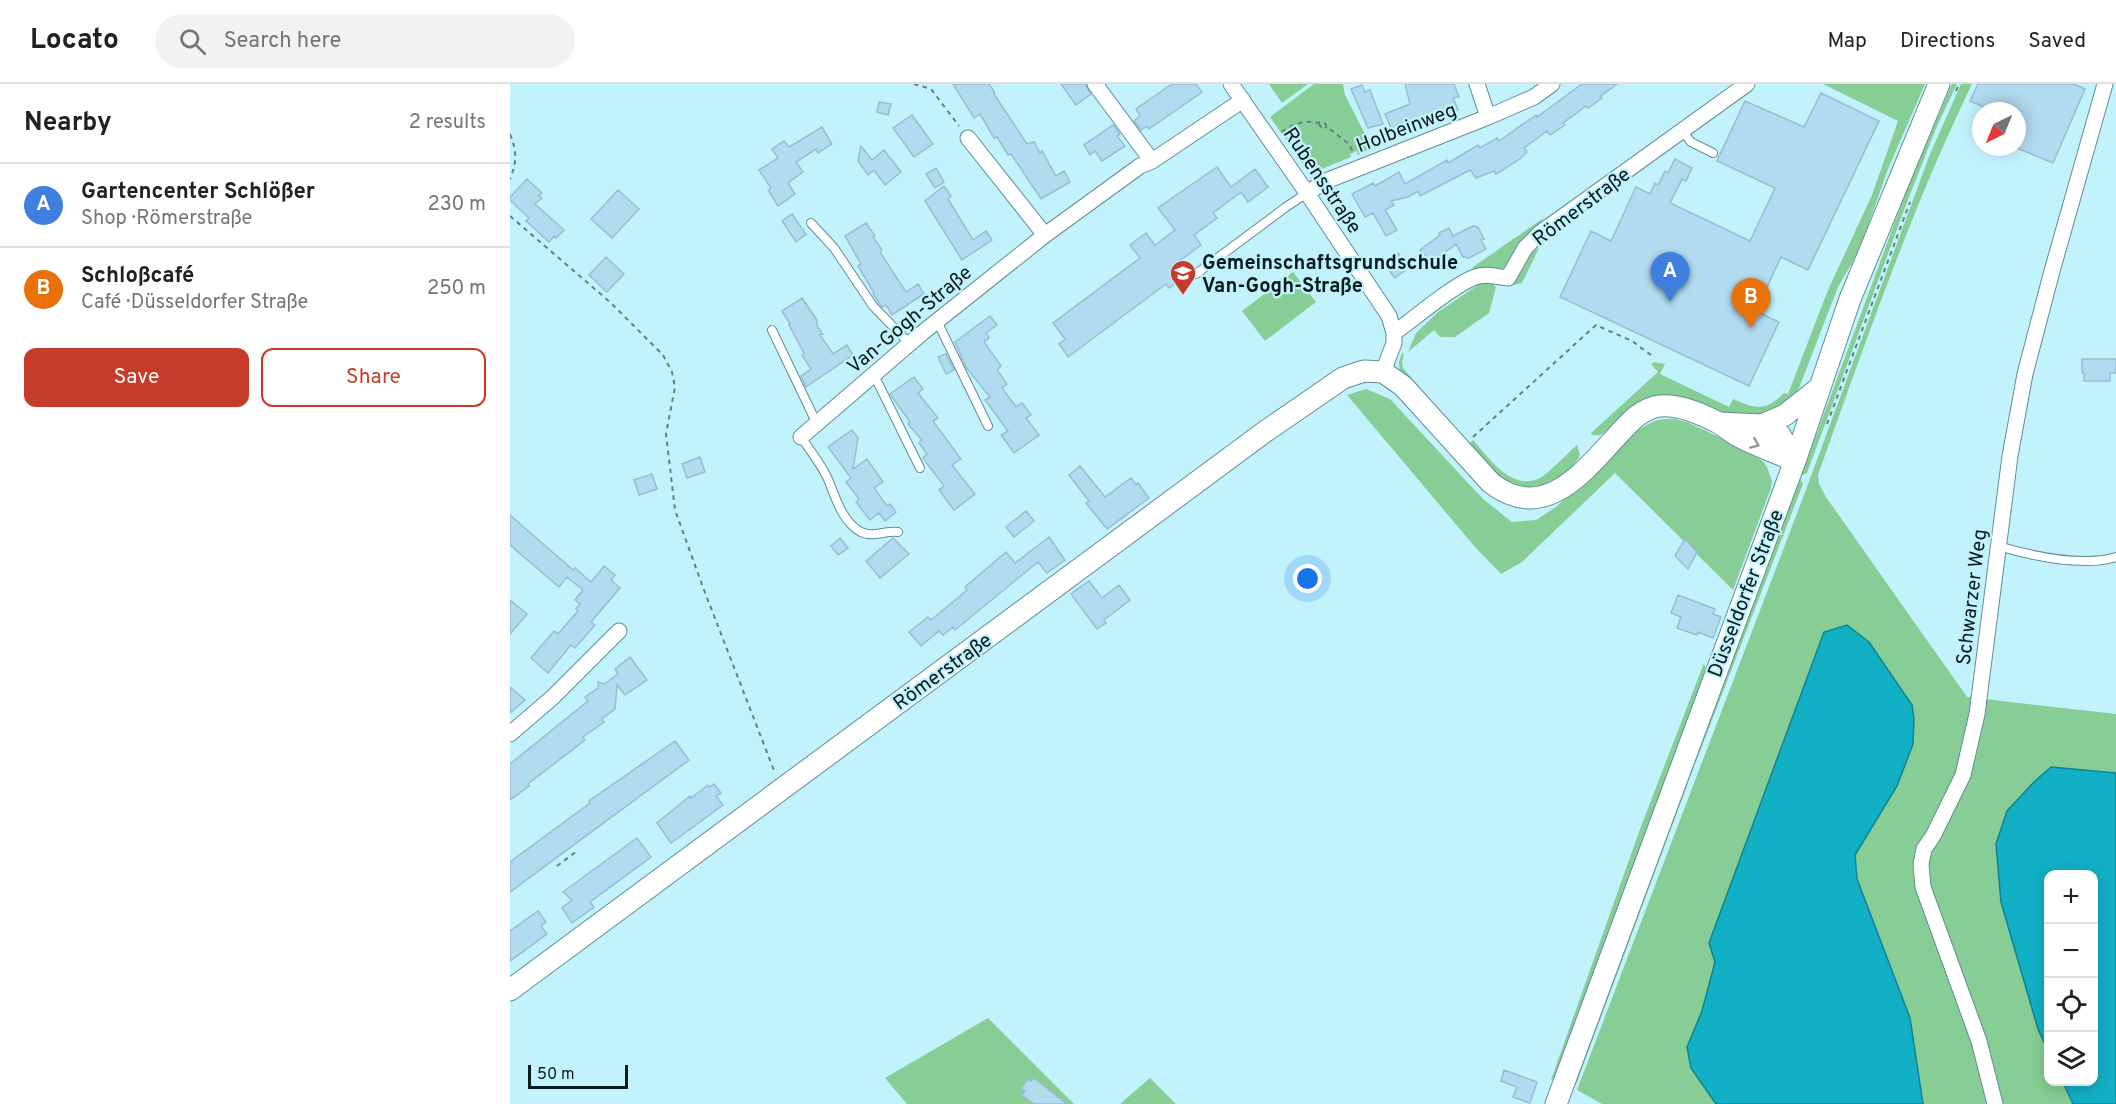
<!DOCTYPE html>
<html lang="en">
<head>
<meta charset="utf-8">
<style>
	body { margin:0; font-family:Overpass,sans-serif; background:#f2f2f2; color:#202124 }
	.controls { position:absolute; right:18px; bottom:18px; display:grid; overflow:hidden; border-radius:12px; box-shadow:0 3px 15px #0003 }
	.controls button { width:54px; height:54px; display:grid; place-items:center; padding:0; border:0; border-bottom:2px solid #e0e0e0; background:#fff; color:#202124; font:30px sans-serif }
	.compass { position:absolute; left:1462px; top:18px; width:54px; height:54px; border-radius:50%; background:#fff; box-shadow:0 3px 15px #0003; rotate:223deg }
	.scale { position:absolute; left:18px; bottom:15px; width:100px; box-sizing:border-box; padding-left:6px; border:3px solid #071a1e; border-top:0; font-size:16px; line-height:21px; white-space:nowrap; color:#071a1e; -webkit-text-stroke:4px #c2f3fc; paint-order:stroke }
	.you { position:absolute; left:798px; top:495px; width:21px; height:21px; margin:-15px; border:4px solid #fff; border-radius:50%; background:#1a73e8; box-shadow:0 0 0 9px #1a73e833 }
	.badge { display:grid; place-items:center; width:39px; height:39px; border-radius:50%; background:#c73b2b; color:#fff; font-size:20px; font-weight:700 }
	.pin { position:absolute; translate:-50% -50px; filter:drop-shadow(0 2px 3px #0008) }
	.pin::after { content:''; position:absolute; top:32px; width:21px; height:18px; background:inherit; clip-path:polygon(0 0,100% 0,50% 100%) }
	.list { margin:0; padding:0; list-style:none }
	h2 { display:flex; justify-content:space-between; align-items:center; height:78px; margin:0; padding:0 24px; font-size:26px }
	h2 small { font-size:20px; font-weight:400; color:#757577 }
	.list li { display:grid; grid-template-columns:39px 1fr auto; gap:18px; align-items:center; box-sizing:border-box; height:84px; padding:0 24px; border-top:2px solid #e0e0e0 }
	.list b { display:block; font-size:22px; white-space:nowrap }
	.list p { margin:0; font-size:20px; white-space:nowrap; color:#757577 }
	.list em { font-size:20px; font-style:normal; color:#757577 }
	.actions { display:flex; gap:12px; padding:18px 24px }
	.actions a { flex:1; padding:14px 0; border:2px solid #c73b2b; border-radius:12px; text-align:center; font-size:21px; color:#c73b2b }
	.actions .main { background:#c73b2b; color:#fff }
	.icon { flex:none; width:33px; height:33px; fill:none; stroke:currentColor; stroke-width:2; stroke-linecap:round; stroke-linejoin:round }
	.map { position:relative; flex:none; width:1606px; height:1020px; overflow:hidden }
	header { display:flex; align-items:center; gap:36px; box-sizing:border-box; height:84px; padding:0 30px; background:#fff; border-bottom:2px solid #e0e0e0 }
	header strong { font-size:28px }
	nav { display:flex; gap:33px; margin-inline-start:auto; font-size:21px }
	.search { width:420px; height:54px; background:#f2f2f2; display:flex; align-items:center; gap:15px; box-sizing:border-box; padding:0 21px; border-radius:33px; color:#757577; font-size:22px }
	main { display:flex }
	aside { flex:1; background:#fff }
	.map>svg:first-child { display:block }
	.green { fill:#86ce95 }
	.water { fill:#12b0c5; stroke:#0f8393; stroke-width:1.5 }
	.building { fill:#b2dbf0; stroke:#96bed3; stroke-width:1.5 }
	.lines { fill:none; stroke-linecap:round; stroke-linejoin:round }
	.lane-casing { stroke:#608e96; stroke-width:10 }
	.street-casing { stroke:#608e96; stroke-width:17 }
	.secondary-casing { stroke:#608e96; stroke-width:23 }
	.path { stroke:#608187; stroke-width:2; stroke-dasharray:4.5 4.5; stroke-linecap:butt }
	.lane { stroke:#fff; stroke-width:8 }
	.street { stroke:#fff; stroke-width:15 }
	.secondary { stroke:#fff; stroke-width:21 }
	.oneway { stroke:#8f989a }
	.labels { text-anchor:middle; stroke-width:4.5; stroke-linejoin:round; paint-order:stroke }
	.street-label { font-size:20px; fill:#071a1e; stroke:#c2f3fc }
	.poi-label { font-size:20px; font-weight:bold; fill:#071a1e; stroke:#c2f3fc; text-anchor:start }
</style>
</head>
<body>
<header>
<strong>Locato</strong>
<div class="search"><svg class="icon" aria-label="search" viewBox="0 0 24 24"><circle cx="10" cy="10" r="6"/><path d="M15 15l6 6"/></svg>Search here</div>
<nav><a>Map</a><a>Directions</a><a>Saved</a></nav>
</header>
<main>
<aside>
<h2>Nearby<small>2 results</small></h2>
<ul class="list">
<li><span class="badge" style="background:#3f7fe0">A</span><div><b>Gartencenter Schlößer</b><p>Shop · Römerstraße</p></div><em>230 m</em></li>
<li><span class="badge" style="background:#e8710a">B</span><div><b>Schloßcafé</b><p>Café · Düsseldorfer Straße</p></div><em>250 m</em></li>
</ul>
<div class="actions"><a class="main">Save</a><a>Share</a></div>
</aside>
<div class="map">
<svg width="1606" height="1020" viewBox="0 0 1606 1020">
	<rect width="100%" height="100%" fill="#c2f3fc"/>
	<path class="green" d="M759 0H798L772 19Z
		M804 0H833L835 11 862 64 848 71 847 67 840 70 841 73 802 89 798 87 760 33Z
		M1313 0H1415L1378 85 1349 167 1328 203 1289 304 1282 316 1259 331 1220 330 1169 315 1144 314 1128 319 1091 351H1082L1081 349 1148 288 1141 280 1144 278 1155 280 1150 290 1219 323 1223 315C1246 325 1255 328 1274 309L1278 310 1318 206 1362 111 1388 37Z
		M1442 0H1447L1427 42 1396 121 1297 389 1291 392 1399 100Z
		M1451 0H1462C1401 126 1355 259 1308 391L1309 400 1316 413 1457 613 1606 630V689L1541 683 1528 945 1538 967V998H1553L1563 1020H1413L1400 934 1347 795 1345 771 1387 702 1402 621 1359 558 1337 541 1199 859 1205 878 1192 927 1177 963 1181 984 1206 1020H1092L1067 1006 1294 411 1420 70Z
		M1035 133 1016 153 994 184 961 188 963 183Z
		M1029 164 1012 199 1003 201C1007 187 1016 170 1029 164Z
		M783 188 806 218 755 257 732 227Z
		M981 198 986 203 979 229 945 253H930L924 246 898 268 906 249 928 228 971 199Z
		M892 269 894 270 892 278 893 284 959 360 963 356C979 374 1000 406 1028 395 1037 391 1058 369 1067 361L1070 371C1061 388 1038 403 1017 403 1006 403 995 397 985 392L890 289 889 278Z
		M856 305 880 315 973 415 1002 438 1026 436 1046 423 1128 346 1144 337 1154 335H1165L1179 339 1239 367 1253 377 1257 383 1262 397 1261 404 1223 506 1105 389 1012 478 991 490 965 463 837 311Z
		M1290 394 1293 400 1182 688 1067 998 1064 1002Z
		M1194 579 1196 586 1193 594 1044 995 1041 996 1130 745Z
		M478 934 564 1020H397L375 994Z
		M640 994 666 1020H610Z"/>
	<path class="water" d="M1337 541 1359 558 1402 621 1404 635 1403 660 1387 702 1345 771 1347 795 1400 934 1413 1020H1206L1181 984 1177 963 1192 927 1205 878 1199 859 1314 548Z
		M1541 683 1606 689V1020H1563L1553 998H1584V790H1538V967L1528 945 1491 818 1486 760 1497 727 1524 698Z"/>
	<path class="building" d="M443 0H479L485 9 484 10 517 60 524 58 530 69 532 67 546 92 554 87 560 98 531 115 501 70 498 71 487 53 484 54 470 30 464 34Z
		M551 0H575L581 10 566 21Z
		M662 0H686L692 8 639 45 637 42 631 46 624 37 630 32 626 25Z
		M895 0H944L949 13 943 14 948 26 884 51 875 30 900 20Z
		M1072 0H1107L1091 12 1092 14 1078 24 1076 22 1064 31 1053 39 1055 41 1040 51 1037 47 1025 56 1014 64 1017 68 1010 75 986 90 984 87 966 94 960 86 910 112 908 107 898 113 881 117 884 121 875 126 887 146 876 152 863 129 855 133 842 110 863 99 865 102 889 88 895 100 937 76 938 79 968 61 970 64 987 54 989 57 1026 31 1027 33Z
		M1468 0H1563L1575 5 1543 79 1507 64V27H1483L1460 17Z
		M852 1 855 8 860 6 873 40 858 44 841 5Z
		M1311 9 1369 37 1298 186 1271 173 1246 227 1269 238 1239 302 1050 213 1081 147 1101 157 1126 103 1140 110 1145 99 1148 101 1155 87 1158 89 1165 75 1182 84 1176 97 1172 95 1160 119 1240 157 1265 104 1207 77 1235 17 1294 43Z
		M369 18 381 20 378 31 367 28Z
		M402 31 423 60 404 73 383 44Z
		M603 41 610 50 607 52 615 62 592 77 585 67 580 71 574 61Z
		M312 43 322 60 308 69 306 65 286 78 293 88 278 99 285 110 268 122 258 106 261 104 249 86 268 74 262 65 274 57 279 63Z
		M351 62 362 76 374 66 391 88 375 101 364 86 358 91 348 77Z
		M707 83 721 103 745 85 758 103 738 118 731 108 703 129 707 134 684 151 691 161 667 179 676 191 659 204 656 200 558 273 549 260 555 255 543 239 630 174 620 161 636 149 645 161 665 146 648 124Z
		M426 84 434 98 425 104 416 90Z
		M17 95 32 109 29 112 32 114 25 120 54 146 46 154 44 152 39 158 16 137 19 134 0 116V113Z
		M434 102 441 112 438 115 463 156 476 147 482 156 452 176 415 117Z
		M108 106 129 125 102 154 81 135Z
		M282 130 296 150 286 158 272 137Z
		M356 139 365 152 363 153 372 166 370 168 396 208 408 200 414 210 382 231 376 221 372 223 363 210 364 209 348 182 351 180 335 152Z
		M963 142 968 143 974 155 971 156 976 165 959 174 953 173 946 160 921 179 910 166 930 151 929 149 939 144 943 152Z
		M888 169 898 184 885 194 874 180Z
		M96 173 114 190 97 208 79 191Z
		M292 214 307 236V242L313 250 310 251 323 270 337 261 343 271 296 303 291 292 301 285 292 271 294 269 279 241 280 240 272 227Z
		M480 232 487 241 476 249 479 254 474 258 491 282 487 286 497 300 492 304 506 323 512 319 516 324 521 331 516 334 529 351 504 369 491 351 498 347 475 316 480 313 456 283 445 258Z
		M436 270 444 286 436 290 428 273Z
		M1572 275H1606V289H1600V297H1574V289H1572Z
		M404 293 413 305 408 309 428 334 423 337 451 375 442 381 465 410 444 426 429 406 434 402 413 374 417 370 409 359 412 356 398 340 400 338 380 310Z
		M342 346 348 354 343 385 357 375 373 398 364 404 377 422 380 420 386 428 375 437 369 429 360 436 346 418 349 415 336 398 341 394 318 363Z
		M190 373 195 388 177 394 172 380Z
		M570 382 595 413 621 394 626 401 628 399 639 414 597 445 576 419 579 417 559 391Z
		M142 390 147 405 129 411 124 396Z
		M516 427 524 437 504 453 496 443Z
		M0 431 63 486 65 484 81 498 94 482 105 491 101 496 110 504 81 538 85 541 65 564 61 561 38 589 21 574 44 547 48 550 68 527 66 525 70 520 65 516 73 506 57 493 49 503 0 461Z
		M539 453 555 476 537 489 528 478 445 546 443 543 433 551 429 547 411 562 399 548 418 533 421 536 457 506 455 503 496 468 505 479Z
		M330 454 338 464 328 471 321 462Z
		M383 454 399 470 370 494 356 477Z
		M1175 455 1187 468 1178 485 1165 472Z
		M579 497 592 514 609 501 620 516 594 536 596 539 587 545 561 510Z
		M1168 511 1205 525 1203 530 1211 533 1203 554 1188 548 1187 551 1167 544 1171 533 1161 529Z
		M0 516 17 530 0 550Z
		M120 573 137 596 115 611 107 601 105 625 92 635 94 638 73 653 75 656 18 700 19 702 0 716V680L78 617 75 613 88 604V598L94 600 108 590 105 585Z
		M0 603 15 616 0 629Z
		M165 657 179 676 0 808V778L80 719 79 717Z
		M204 700 211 709 206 712 213 721 161 759 147 739 180 712 181 714 198 701 200 703Z
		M127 754 141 773 80 818 84 823 62 839 52 824 62 816 53 808Z
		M28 827 36 838 31 842 37 850 0 877V847Z
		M994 986 1027 998 1020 1019 1003 1013 1007 1003 991 997Z
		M524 994 557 1020H524L512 1011 515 1007 511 1004 518 995 521 997Z"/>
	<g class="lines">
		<g class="lane-casing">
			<path id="lane" d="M1172 47 1181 58 1203 69
				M301 139 324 164 363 222 400 260
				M686 190 776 123 797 109
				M427 237 478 342
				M262 246 307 340
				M364 291 410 384
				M291 353C300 366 310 379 317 393 325 411 331 437 351 448 364 454 375 446 388 448
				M1488 462C1522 472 1572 483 1606 473"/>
		</g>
		<g class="street-casing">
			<path id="street" d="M585 0 642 77
				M721 0 797 109 879 232 884 249
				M967 0 978 33
				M458 54 535 151
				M797 109 816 97 978 33 1024 13 1042 0
				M873 288 884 259V249C905 234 942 202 965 193 976 189 988 193 998 194L1015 164 1030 149 1237 0
				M291 353 412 249 535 151 630 82 642 77 733 16
				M0 650 43 613 109 547
				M1485 1020 1469 957 1413 803 1411 780 1414 765 1423 752 1453 691 1467 630 1500 372 1515 290 1542 187 1595 0"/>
		</g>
		<g class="secondary-casing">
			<path id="secondary" d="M1209 339 1252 341 1270 351 1285 377
				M1252 341 1275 331 1309 304
				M0 906 756 347 833 294 854 287 873 288 893 302 981 399C1033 439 1072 390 1106 353 1118 340 1131 324 1150 322 1169 320 1191 330 1207 338 1215 342 1221 349 1230 353 1248 362 1267 369 1285 377
				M1046 1020 1285 377 1340 215 1429 0"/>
		</g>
		<path class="path" d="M404 0 421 5 449 42
			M1446 7 1449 0
			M809 40 812 45 817 43
			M772 48C779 43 787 39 795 38 803 37 807 40 814 38L817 43 839 60 844 70
			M0 50C7 68 7 78 0 95
			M0 132 101 219 153 271 162 288 165 303 156 350 165 426 194 506 265 689
			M1317 340 1400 118
			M963 353 1086 241 1122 257 1141 271
			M47 782 67 767"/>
		<use href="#lane" class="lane"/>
		<use href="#street" class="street"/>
		<use href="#secondary" class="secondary"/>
	</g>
	<defs><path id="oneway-chevron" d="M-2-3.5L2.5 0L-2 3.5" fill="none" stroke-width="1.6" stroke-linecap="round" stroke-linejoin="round" transform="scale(1.5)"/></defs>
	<use class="oneway" href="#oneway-chevron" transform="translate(1245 360) rotate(23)"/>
	<defs>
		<g id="school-pin" transform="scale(1.35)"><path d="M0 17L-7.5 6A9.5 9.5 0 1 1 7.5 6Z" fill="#c73b2b" stroke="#c2f3fc"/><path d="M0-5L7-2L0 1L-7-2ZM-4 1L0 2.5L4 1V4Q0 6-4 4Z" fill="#fff"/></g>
	</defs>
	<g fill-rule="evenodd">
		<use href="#school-pin" x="673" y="189"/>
	</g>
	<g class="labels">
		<g class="street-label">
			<text transform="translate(896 43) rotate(-21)" y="7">Holbeinweg</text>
			<text transform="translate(813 96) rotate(56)" y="7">Rubensstraße</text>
			<text transform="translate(1071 122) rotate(-37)" y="7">Römerstraße</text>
			<text transform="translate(399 235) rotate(-40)" y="7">Van-Gogh-Straße</text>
			<text transform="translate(1235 509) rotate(-69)" y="7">Düsseldorfer Straße</text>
			<text transform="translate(1461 513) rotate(-83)" y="7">Schwarzer Weg</text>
			<text transform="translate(432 587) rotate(-36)" y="7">Römerstraße</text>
		</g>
		<g class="poi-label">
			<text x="692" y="185">Gemeinschaftsgrundschule<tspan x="692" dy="23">Van-Gogh-Straße</tspan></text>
		</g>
	</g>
</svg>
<div class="controls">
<button>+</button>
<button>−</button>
<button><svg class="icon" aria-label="locate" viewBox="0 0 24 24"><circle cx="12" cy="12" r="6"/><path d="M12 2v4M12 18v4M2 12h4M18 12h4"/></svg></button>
<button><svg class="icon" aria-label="layers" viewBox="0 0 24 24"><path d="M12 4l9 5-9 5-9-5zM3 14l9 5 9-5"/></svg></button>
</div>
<svg class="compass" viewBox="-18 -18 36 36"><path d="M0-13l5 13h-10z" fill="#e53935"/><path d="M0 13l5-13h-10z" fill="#757577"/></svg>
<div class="scale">50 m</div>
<div class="you"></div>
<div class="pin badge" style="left:1160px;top:218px;background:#3f7fe0">A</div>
<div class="pin badge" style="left:1241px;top:244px;background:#e8710a">B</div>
</div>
</main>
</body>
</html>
